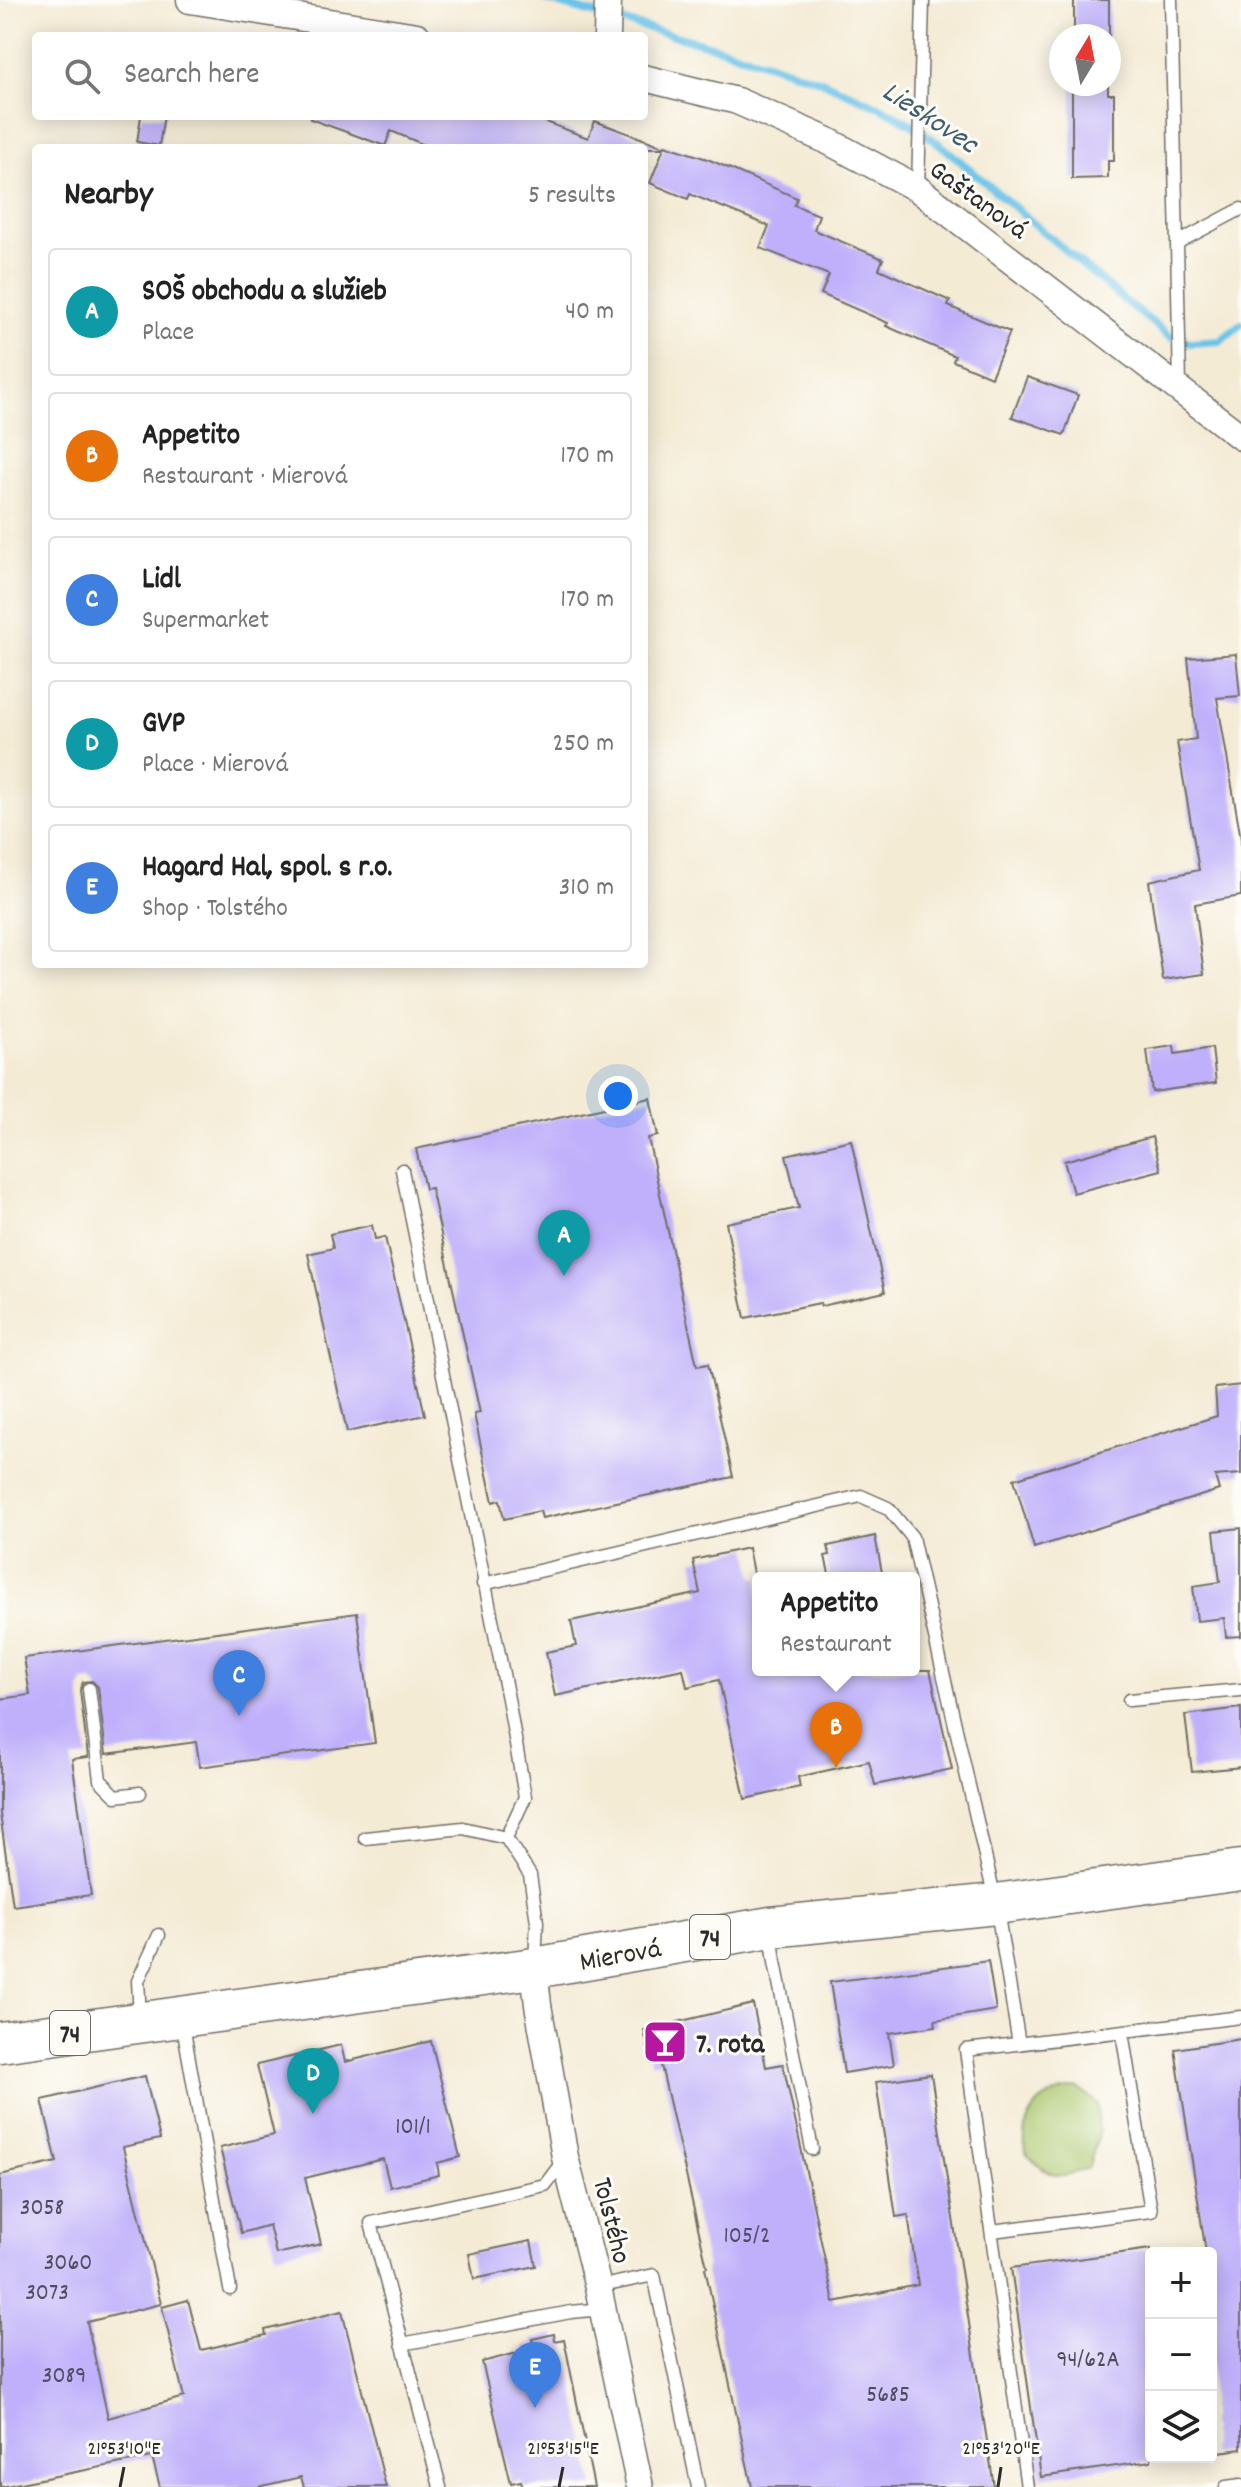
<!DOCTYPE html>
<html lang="en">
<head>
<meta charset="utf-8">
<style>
	body { margin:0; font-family:Dekko,sans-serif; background:#f2f2f2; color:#222 }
	.controls { position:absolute; right:24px; bottom:24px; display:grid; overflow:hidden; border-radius:8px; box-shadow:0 4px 20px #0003 }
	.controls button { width:72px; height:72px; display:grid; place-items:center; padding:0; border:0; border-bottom:2px solid #e0e0e0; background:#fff; color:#222; font:40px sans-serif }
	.compass { position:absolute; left:1049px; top:24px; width:72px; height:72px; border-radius:50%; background:#fff; box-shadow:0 4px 20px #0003; rotate:10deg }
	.you { position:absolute; left:618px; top:1096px; width:28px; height:28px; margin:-20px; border:6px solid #fff; border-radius:50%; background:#1a73e8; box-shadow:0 0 0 12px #1a73e833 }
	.badge { display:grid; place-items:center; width:52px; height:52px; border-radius:50%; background:#b45309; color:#fff; font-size:26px; font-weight:700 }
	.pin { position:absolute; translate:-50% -66px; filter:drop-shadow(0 2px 4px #0008) }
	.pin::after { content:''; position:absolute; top:42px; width:28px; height:24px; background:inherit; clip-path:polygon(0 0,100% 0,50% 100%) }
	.popup { position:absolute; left:752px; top:1572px; width:168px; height:104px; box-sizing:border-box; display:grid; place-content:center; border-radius:8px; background:#fff; filter:drop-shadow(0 2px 6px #0005); font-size:26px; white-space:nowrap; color:#767676 }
	.popup b { font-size:30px; color:#222 }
	.popup::after { content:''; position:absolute; left:50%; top:100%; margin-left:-16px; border:16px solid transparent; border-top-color:#fff }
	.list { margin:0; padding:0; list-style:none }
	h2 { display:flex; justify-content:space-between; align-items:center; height:104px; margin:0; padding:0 32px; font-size:34px }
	h2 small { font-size:26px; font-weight:400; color:#767676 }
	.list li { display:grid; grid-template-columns:52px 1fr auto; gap:24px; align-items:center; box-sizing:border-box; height:128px; margin:0 16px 16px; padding:0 16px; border:2px solid #e0e0e0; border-radius:8px }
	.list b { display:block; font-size:30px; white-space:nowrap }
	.list p { margin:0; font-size:26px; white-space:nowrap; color:#767676 }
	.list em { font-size:26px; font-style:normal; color:#767676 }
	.icon { flex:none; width:44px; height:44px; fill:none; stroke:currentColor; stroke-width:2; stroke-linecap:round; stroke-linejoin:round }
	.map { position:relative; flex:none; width:1241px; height:2487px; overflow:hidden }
	.search { position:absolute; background:#fff; box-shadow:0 4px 20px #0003; left:32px; top:32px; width:616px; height:88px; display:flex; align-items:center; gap:20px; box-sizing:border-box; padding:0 28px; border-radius:8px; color:#767676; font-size:30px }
	.panel { position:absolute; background:#fff; box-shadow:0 4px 20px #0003; left:32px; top:144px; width:616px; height:824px; border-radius:8px }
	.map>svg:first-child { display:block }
	.green { fill:#abc86e; stroke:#6b7a4c; stroke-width:2 }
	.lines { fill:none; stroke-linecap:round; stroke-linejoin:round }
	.stream { stroke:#6bc3e9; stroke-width:8 }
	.building { fill:#c0b0fb }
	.lane-casing { stroke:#716e66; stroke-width:15 }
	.street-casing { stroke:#716e66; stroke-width:29 }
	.primary-casing { stroke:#716e66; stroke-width:43 }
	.lane { stroke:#fff; stroke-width:12 }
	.street { stroke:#fff; stroke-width:26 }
	.primary { stroke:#fff; stroke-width:40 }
	.ticks { fill:none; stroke:#2b2b2b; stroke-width:3 }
	.labels { text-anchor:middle; stroke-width:6; stroke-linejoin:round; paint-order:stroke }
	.number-label { font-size:24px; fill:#504c5f }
	.shield { fill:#fdfcf7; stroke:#6a6a68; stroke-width:2 }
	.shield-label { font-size:26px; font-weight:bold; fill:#2b2b2b }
	.street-label { font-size:28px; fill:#2b2b2b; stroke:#fdfcf7 }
	.poi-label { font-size:28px; font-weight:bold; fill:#2b2b2b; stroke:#fdfcf7; text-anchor:start }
	.water-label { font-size:30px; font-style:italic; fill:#41606e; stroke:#fdfcf7 }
	.ticks-label { font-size:20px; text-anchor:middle; fill:#2b2b2b; stroke:#fdfcf7; stroke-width:6; stroke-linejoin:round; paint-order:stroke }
</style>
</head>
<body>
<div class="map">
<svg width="1241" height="2487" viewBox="0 0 1241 2487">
	<rect width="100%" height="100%" fill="#fdfcf7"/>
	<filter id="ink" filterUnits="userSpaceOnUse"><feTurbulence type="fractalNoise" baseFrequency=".0125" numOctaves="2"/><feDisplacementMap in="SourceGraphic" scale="16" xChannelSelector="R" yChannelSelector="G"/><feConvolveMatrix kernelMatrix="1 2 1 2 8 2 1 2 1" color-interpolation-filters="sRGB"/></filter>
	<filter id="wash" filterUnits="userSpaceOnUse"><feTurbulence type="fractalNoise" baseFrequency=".006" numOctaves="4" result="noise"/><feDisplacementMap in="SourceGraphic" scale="32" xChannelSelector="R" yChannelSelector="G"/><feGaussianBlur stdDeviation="1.8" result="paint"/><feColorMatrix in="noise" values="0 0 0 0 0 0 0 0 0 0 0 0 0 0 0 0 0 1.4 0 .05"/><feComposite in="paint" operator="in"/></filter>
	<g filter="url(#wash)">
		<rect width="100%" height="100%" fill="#f4ebd5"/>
		<path class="green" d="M1078 2088 1097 2103 1099 2134 1088 2168C1053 2181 1051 2177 1025 2153 1022 2113 1037 2093 1078 2088Z"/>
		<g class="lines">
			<path class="stream" d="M545 0 723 49 819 80 880 107 913 125 946 149 1126 302 1171 337 1190 343 1220 341 1241 324"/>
		</g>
		<g id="blocks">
			<path class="building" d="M1074 0H1109V36H1074Z
				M1072 84H1108V94H1114V161H1108V178L1072 179Z
				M141 116H164L159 146 137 142Z
				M311 116H530L588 138 595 121 662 146V148H432L391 131 385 146 310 119Z
				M665 145 710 160 797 198 794 205 819 215 814 230 883 259 879 269 950 301 948 306 1010 332 991 377 953 361 955 356 886 326 888 323 821 294 829 275 760 248 769 226 690 194 688 199 650 183Z
				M1027 377 1078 395 1064 435 1012 417Z
				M1236 654 1240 696 1217 698 1241 839V896L1195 904 1204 974 1163 980 1149 881 1199 870 1177 742 1196 739 1188 658Z
				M1174 1046 1175 1054 1212 1048 1216 1083 1152 1092 1147 1050Z
				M650 1098 658 1136 648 1138 697 1366 708 1364 733 1477 542 1518 540 1511 504 1519 500 1500 493 1502 474 1414 480 1413 431 1188 425 1189 416 1149Z
				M1152 1137 1161 1170 1073 1193 1064 1161Z
				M851 1140 885 1292 821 1306 820 1303 745 1318 726 1223 799 1208 786 1155Z
				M372 1225 375 1239 385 1237 425 1415 347 1432 308 1254 333 1248 330 1234Z
				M1241 1385V1474L1215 1476 1219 1490 1034 1548 1014 1479 1217 1416 1215 1388Z
				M1241 1528V1636L1226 1637 1224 1618 1197 1621 1193 1586 1220 1582 1214 1531Z
				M875 1536 883 1578H830L825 1556 830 1555 828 1546Z
				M748 1548 754 1578 758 1577V1670H930L952 1769 875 1785 869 1761 798 1777 800 1787 745 1799 719 1680 687 1687 683 1669 555 1696 546 1652 576 1646 571 1621 700 1593 693 1560Z
				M357 1613 375 1743 200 1767 196 1742 106 1754 98 1687 92 1681 83 1682 80 1690 88 1757 72 1759 91 1895 13 1906 0 1814V1699L30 1695 24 1658Z
				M1241 1708V1767L1192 1772 1185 1715Z
				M988 1961 996 2010 935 2020 936 2026 889 2033 894 2065 844 2073 830 1982Z
				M753 2004 766 2067 783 2064 834 2302 918 2285 908 2215 896 2217 876 2082 931 2074 994 2487H752L705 2268 707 2267 660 2061 651 2063 644 2030Z
				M1241 2039V2449L1211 2453V2253H1206L1175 2049Z
				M431 2041 460 2157 437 2163 439 2175 390 2187 383 2159 305 2178 321 2244 276 2254 269 2225 241 2233 220 2148 274 2135 257 2065 341 2045 345 2062Z
				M145 2076 160 2139 123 2147 161 2304 87 2322 108 2418 184 2397 162 2307 188 2300 201 2350 266 2335 265 2330 342 2311 386 2487H304L301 2477 258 2487H160L152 2457 0 2487V2175L57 2162 42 2100Z
				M531 2241 536 2266 474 2279 469 2254Z
				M1151 2249V2461L1041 2477 1011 2268Z
				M554 2334 555 2341 564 2339 594 2487H523L521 2481 511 2483 482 2362 525 2351 524 2346 533 2344 532 2339Z"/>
		</g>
	</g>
	<g filter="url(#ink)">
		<use href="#blocks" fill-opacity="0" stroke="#716e66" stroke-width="2"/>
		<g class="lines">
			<g class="lane-casing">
				<path id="lane" d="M1171 0 1177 243
					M918 189 923 0
					M1180 387 1177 243 1241 209
					M402 1170 509 1704 525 1797 506 1838
					M483 1584 861 1496 888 1508 912 1537 996 1904 1019 2044
					M89 1689 100 1780 116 1796 140 1793
					M1129 1700 1241 1690
					M365 1838 463 1828 506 1838 530 1875 537 1922 535 1961
					M771 1932 775 1962 812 2149
					M140 2016 138 1981 159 1935
					M182 2020 230 2289
					M992 2231 1151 2211 1122 2032
					M598 2287 654 2275 698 2487
					M402 2344 571 2312 603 2309
					M440 2487 371 2223 545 2185 563 2161
					M1027 2487 966 2050 1241 2017
					M1226 2487 1241 2485"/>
			</g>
			<g class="street-casing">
				<path id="street" d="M190 0 417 36
					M607 36 608 0
					M644 78 737 101 826 140 918 189 1241 437
					M534 1968 538 2005 565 2157 598 2287 640 2487"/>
			</g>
			<g class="primary-casing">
				<path id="primary" d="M0 2042 534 1968 771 1927 996 1904 1241 1870"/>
			</g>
			<use href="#lane" class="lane"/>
			<use href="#street" class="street"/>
			<use href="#primary" class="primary"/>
		</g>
	</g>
	<path class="ticks" d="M120 2487 124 2467M559 2487 563 2467M998 2487 1001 2467"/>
	<defs>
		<g id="bar-square" transform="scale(2.3)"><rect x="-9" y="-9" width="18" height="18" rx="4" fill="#b5179e" stroke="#fdfcf7"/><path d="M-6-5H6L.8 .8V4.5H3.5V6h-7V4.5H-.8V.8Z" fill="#fff"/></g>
	</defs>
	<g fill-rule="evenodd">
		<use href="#bar-square" x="665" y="2042"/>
	</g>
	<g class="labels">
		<g class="number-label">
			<text x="413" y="2133">101/1</text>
			<text x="42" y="2214">3058</text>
			<text x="747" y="2242">105/2</text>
			<text x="68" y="2269">3060</text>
			<text x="47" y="2299">3073</text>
			<text x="1088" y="2366">94/62A</text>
			<text x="64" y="2382">3089</text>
			<text x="888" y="2401">5685</text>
		</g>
		<g class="shield">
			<rect x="690" y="1915" width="40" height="44" rx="6"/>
			<rect x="50" y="2011" width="40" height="44" rx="6"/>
		</g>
		<g class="shield-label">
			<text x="710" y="1946">74</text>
			<text x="70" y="2042">74</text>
		</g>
		<g class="street-label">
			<text transform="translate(980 198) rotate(36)" y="10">Gaštanová</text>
			<text transform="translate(620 1953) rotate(-10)" y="10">Mierová</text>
			<text transform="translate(614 2220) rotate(76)" y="10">Tolstého</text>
		</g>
		<g class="poi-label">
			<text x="696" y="2052">7. rota</text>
		</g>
		<g class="water-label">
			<text transform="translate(931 116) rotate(33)" y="10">Lieskovec</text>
		</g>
	</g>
	<g class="ticks-label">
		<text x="124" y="2454">21°53'10"E</text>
		<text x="563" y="2454">21°53'15"E</text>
		<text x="1001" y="2454">21°53'20"E</text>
	</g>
</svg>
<div class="controls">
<button>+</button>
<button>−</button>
<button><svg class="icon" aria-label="layers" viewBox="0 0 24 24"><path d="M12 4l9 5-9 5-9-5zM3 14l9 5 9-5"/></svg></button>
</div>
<svg class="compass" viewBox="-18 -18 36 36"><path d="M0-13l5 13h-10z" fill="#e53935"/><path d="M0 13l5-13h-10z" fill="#767676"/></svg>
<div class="you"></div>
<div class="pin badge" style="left:564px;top:1276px;background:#0f9aa8">A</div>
<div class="pin badge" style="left:836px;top:1768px;background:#e8710a">B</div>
<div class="popup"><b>Appetito</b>Restaurant</div>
<div class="pin badge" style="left:239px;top:1716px;background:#3f7fe0">C</div>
<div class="pin badge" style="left:313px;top:2114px;background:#0f9aa8">D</div>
<div class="pin badge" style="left:535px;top:2408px;background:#3f7fe0">E</div>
<div class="search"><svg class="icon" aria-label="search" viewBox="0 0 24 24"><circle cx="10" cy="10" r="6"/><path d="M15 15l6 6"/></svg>Search here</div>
<section class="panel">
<h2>Nearby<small>5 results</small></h2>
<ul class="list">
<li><span class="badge" style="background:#0f9aa8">A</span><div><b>SOŠ obchodu a služieb</b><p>Place</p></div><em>40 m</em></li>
<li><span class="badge" style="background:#e8710a">B</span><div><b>Appetito</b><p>Restaurant · Mierová</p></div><em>170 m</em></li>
<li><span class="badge" style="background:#3f7fe0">C</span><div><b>Lidl</b><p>Supermarket</p></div><em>170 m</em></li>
<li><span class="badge" style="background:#0f9aa8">D</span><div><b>GVP</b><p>Place · Mierová</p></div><em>250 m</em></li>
<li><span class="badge" style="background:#3f7fe0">E</span><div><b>Hagard Hal, spol. s r.o.</b><p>Shop · Tolstého</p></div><em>310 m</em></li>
</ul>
</section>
</div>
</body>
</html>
